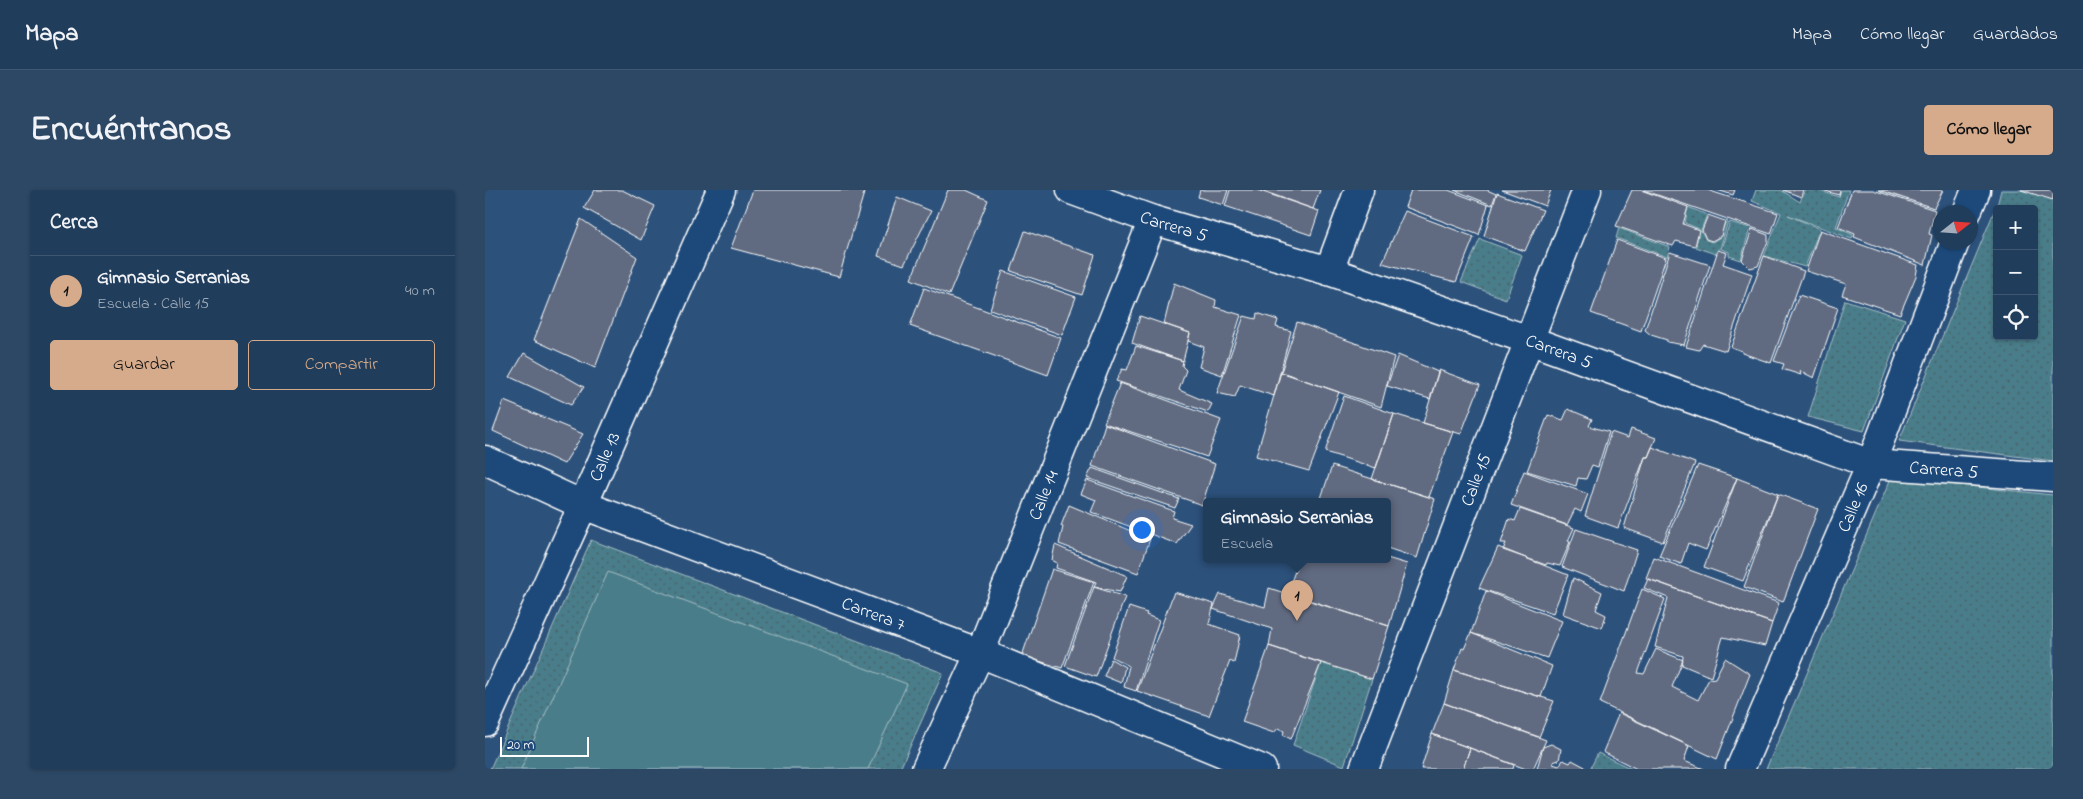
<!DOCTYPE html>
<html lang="es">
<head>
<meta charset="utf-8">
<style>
	body { margin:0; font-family:"Indie Flower",sans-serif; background:#2d4865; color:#f1f3f6 }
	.controls { position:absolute; right:15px; top:15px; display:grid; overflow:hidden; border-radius:5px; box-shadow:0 1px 4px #0004 }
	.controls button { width:45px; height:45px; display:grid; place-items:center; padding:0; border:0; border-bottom:1px solid #3e5672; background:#213d5c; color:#f1f3f6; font:25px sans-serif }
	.compass { position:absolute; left:1448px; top:15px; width:45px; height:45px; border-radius:50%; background:#213d5c; box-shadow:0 1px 4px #0004; rotate:73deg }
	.scale { position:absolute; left:15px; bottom:12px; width:89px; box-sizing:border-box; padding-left:5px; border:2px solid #fff; border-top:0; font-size:14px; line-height:18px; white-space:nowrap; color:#fff; -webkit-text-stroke:4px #1f4a7a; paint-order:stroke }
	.you { position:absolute; left:656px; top:339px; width:18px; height:18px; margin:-12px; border:4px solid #fff; border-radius:50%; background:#1a73e8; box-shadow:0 0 0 8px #1a73e833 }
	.badge { display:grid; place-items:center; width:32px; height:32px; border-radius:50%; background:#d6ab8b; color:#111; font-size:16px; font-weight:700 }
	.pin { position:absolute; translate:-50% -41px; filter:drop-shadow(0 1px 2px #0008) }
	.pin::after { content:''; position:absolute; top:26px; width:18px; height:15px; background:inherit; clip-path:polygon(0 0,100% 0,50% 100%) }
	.popup { position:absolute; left:718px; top:308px; width:188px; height:65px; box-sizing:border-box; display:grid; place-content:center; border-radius:5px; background:#213d5c; filter:drop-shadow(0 1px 4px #0005); font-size:16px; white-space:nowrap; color:#a2aebb }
	.popup b { font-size:19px; color:#f1f3f6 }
	.popup::after { content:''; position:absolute; left:50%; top:100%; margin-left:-10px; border:10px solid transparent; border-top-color:#213d5c }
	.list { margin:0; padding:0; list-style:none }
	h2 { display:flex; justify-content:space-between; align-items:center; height:65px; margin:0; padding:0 20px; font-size:21px }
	h2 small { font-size:16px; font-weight:400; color:#a2aebb }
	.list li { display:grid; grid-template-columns:32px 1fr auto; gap:15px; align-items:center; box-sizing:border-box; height:70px; padding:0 20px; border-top:1px solid #3e5672 }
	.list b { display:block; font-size:19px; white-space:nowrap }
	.list p { margin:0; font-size:16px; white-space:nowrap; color:#a2aebb }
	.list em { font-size:16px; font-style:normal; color:#a2aebb }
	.actions { display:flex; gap:10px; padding:15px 20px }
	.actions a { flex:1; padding:11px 0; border:1px solid #d6ab8b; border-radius:5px; text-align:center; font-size:18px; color:#d6ab8b }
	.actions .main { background:#d6ab8b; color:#111 }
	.icon { flex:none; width:28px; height:28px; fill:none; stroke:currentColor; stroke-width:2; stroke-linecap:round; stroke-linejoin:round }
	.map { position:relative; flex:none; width:1568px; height:579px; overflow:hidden; border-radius:5px }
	header { display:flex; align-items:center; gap:30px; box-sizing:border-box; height:70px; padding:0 25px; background:#213d5c; border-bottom:1px solid #3e5672 }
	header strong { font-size:24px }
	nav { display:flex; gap:28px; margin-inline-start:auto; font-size:18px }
	.intro { display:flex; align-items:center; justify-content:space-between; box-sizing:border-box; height:120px; padding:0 30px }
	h1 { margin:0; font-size:35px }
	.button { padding:12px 22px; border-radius:5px; background:#d6ab8b; color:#111; font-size:18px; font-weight:700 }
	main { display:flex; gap:30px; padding:0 30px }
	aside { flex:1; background:#213d5c; border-radius:5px; box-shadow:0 1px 4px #0004 }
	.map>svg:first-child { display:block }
	.grass { fill:url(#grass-dots); stroke:#a4bec4; fill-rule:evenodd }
	.garden { fill:#4a7d8a; stroke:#a4bec4 }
	.building { fill:#606b80; stroke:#fff }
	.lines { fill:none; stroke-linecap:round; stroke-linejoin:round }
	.street-casing { stroke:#fff; stroke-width:31 }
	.street { stroke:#1f4a7a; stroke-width:28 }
	.labels { text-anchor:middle; stroke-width:4.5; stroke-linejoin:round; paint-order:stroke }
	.street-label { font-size:18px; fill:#fff; stroke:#1f4a7a }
</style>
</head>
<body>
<header>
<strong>Mapa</strong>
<nav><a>Mapa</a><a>Cómo llegar</a><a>Guardados</a></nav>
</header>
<div class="intro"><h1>Encuéntranos</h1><a class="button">Cómo llegar</a></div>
<main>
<aside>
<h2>Cerca<small></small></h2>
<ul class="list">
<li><span class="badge">1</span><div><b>Gimnasio Serranias</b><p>Escuela · Calle 15</p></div><em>40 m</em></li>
</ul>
<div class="actions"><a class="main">Guardar</a><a>Compartir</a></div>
</aside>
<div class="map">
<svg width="1568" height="579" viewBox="0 0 1568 579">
	<defs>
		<pattern id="grass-dots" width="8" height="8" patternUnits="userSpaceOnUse" patternTransform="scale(1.25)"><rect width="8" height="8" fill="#4a7d8a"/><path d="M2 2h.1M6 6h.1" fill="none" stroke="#4b646b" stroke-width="1.8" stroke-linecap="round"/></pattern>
	</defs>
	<rect width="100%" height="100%" fill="#2c517b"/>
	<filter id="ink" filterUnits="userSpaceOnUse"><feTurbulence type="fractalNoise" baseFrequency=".02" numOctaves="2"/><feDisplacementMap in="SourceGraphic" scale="10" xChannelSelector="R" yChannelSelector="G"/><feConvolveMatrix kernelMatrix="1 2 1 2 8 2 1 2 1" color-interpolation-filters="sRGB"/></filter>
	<g filter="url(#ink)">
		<path class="grass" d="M1271 0H1296L1315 12 1320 0H1332L1354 7 1356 0H1364L1351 37 1368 45 1367 49 1303 25 1335 39 1320 77 1279 66 1296 23 1267 11Z
			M1516 0H1568V271L1414 251 1513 12ZM1512 19H1549V146H1512Z
			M1203 17 1222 25 1216 40 1221 50 1227 52 1235 47 1241 30 1243 31 1235 59H1233L1230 64 1211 57 1214 39 1200 33Z
			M1245 32 1265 38 1256 70 1244 66V62L1236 59Z
			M1134 38 1185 57 1182 67 1131 48Z
			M995 49 1037 65 1021 109 976 92Z
			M1360 110 1420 129 1379 241 1323 227Z
			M1406 288 1568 305V579H1281Z
			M106 350 458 483 415 579H5Z
			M836 473 887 489 859 576 808 555Z
			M1113 563 1147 579H1105Z"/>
		<path class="garden" d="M123 382 422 494 383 579H36Z"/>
		<path class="building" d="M110 0H137L170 16 156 50 99 18Z
			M268 0H374L379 3 354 87 246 58Z
			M463 0H481L503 10 464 105 426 89Z
			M715 0H743L738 15 713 7Z
			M745 0H772L834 21 826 45 740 16Z
			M775 0H835L828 19Z
			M926 0H963L1003 15 994 45 920 17Z
			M969 0H1002L1011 4 1007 15Z
			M1017 0H1066L1060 16Z
			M1147 0H1156L1203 17 1198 34 1214 40 1210 56 1191 51 1188 56 1131 36Z
			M1158 0H1222L1293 23 1286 44Z
			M1232 0H1250L1248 5Z
			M1298 0H1318L1316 7Z
			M1337 0H1355L1354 5Z
			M1367 0H1388L1450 20 1444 44 1447 45 1440 75 1369 47 1370 44 1353 37Z
			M1393 0H1458L1449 18Z
			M1536 0H1568V10Z
			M1012 3 1058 20 1040 61 999 46Z
			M412 7 446 21 419 75 393 66Z
			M920 21 989 47 971 92 897 73Z
			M1223 25 1240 31 1236 46 1227 51 1221 49 1217 40Z
			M96 29 152 67 110 178 49 150Z
			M1267 39 1283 45V51L1273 76 1265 78 1257 70Z
			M1335 40 1433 75 1431 86 1415 124 1357 105 1361 94 1321 81Z
			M540 41 610 65 597 105 526 81Z
			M1132 50 1181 68 1156 141 1106 123Z
			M1233 60 1242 63 1238 74 1267 84 1241 161 1218 154 1214 160 1201 157Z
			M1185 62 1225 75 1199 155 1182 152V150L1166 145 1160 140Z
			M1279 66 1319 81 1286 173 1257 163V161L1246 157Z
			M518 81 591 107 577 145 505 119Z
			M689 93 731 110 730 117 756 125 737 185 714 177 719 157 703 151 705 143 679 134Z
			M439 98 576 148 563 185 425 136Z
			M1314 105 1353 118 1329 188 1315 181 1316 185 1297 179 1299 174 1289 171Z
			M772 123 793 130 791 137 806 141 789 206 755 195 750 207 732 203 759 126 771 129Z
			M655 126 705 143 698 171 647 153Z
			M812 132 909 167 896 217 796 182Z
			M651 156 698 171 697 176 701 180 694 200 727 214 723 222 631 191 637 179 642 180Z
			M39 163 99 197 86 215 25 187Z
			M913 165 953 182 945 209 902 196Z
			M954 180 995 195 976 244 938 233Z
			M796 182 854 202 824 281 771 266Z
			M635 193 736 230 722 267 619 233Z
			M859 206 909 224 891 278 840 262Z
			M19 211 98 244 79 274 8 241Z
			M1083 219 1107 229 1104 236 1124 242 1113 277 1107 275 1101 289 1093 288 1091 296 1042 281 1063 225 1078 230Z
			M909 224 968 242 944 307 887 289Z
			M620 234 730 274 717 315 607 276Z
			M1146 239 1171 248 1163 267H1160L1133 338 1100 326 1126 242 1143 248Z
			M1167 257 1210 273 1178 352 1139 338 1160 267H1163Z
			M1213 275 1252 288 1221 360 1203 353 1196 374 1174 366Z
			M847 276 950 309 932 368 902 358V312H844L845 310 836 308Z
			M607 278 694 309 690 318 602 288Z
			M1039 281 1103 304 1096 322 1090 319 1082 335 1026 315Z
			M1252 288 1293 304 1258 391 1219 377Z
			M602 290 689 321 687 328 706 334 692 354 606 322 611 310 596 304Z
			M1293 304 1333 319 1298 412 1259 397Z
			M836 308 845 310 844 312H835Z
			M584 315 665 349 653 383 574 354 578 337 576 336Z
			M1035 319 1089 338 1083 351 1085 352 1075 376 1062 373 1061 375 1018 360 1021 353H1016L1024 329 1030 331Z
			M1091 339 1152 360 1139 401 1077 377Z
			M570 355 642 386 635 402 609 397 611 392 571 378 572 373 567 370Z
			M1013 357 1083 385 1068 423 994 398Z
			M1169 367 1294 413 1287 433 1161 388Z
			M902 368 922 374 904 436 802 403 814 370H902Z
			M567 379 609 392 577 478 537 466Z
			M1088 388 1117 402 1111 420 1121 425 1117 438 1078 424Z
			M1163 389 1287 433 1280 456 1238 447 1226 487 1197 475 1198 466 1170 457 1183 408 1159 398Z
			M609 397 640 407 611 487 580 476Z
			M784 398 904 436 887 489 784 456 787 439 728 419 735 404 780 417Z
			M1157 399 1180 409 1153 483 1159 484 1171 459 1198 470 1187 497 1213 510 1224 489 1230 488 1240 468 1265 484 1232 569 1115 513Z
			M1001 401 1077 431 1062 468 986 443Z
			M689 402 729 414 724 434 755 445 749 473 745 471 724 526 652 501Z
			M644 417 662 423 661 425 674 430 651 501 639 497 644 476 627 467Z
			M986 443 1067 476 1056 507 969 480 977 458 979 459Z
			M784 456 836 473 806 549 798 545 799 541 793 538 789 543 757 532Z
			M626 469 640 477 636 493 619 486Z
			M969 480 1069 511 1054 547 959 513Z
			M959 513 1061 550 1048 579H1041L947 544Z
			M1134 523 1204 556 1199 571 1219 579H1152L1118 562Z
			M947 544 985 558 978 579H936Z
			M1066 554 1076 559 1074 570 1068 572V574L1074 576 1078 570 1085 573 1087 570 1100 577 1099 579H1052L1058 557Z
			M985 558 1029 575 1028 579H978Z"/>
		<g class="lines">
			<g class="street-casing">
				<g id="street">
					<path id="s1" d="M586 0 668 30 844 81 1044 150 1386 274 1568 287"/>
					<path d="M1482 22 1491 0"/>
					<path d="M844 81 874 0"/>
					<path id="s2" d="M0 270 98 315 495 463 777 579"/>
					<path id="s3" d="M0 532 98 315 236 0"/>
					<path id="s4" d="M441 579 495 463 668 30"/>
					<path id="s5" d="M879 579 1102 0"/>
					<path id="s6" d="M1255 579 1386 274 1470 52"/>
				</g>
			</g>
			<use href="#street" class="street"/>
		</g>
	</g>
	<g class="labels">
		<g class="street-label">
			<text dy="6" stroke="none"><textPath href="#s1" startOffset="109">Carrera 5</textPath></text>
			<text dy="6" stroke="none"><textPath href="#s1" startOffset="514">Carrera 5</textPath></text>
			<text dy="6" stroke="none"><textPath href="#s3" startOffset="291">Calle 13</textPath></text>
			<text dy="6" stroke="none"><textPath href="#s1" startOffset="919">Carrera 5</textPath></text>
			<text dy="6" stroke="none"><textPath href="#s5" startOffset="310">Calle 15</textPath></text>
			<text dy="6" stroke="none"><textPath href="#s4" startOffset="298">Calle 14</textPath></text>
			<text dy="6" stroke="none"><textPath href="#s6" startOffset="285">Calle 16</textPath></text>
			<text dy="6" stroke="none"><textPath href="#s2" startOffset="418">Carrera 7</textPath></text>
		</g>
	</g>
</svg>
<div class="controls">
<button>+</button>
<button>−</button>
<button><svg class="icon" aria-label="locate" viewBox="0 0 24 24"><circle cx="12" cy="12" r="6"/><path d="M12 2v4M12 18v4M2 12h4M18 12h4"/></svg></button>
</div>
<svg class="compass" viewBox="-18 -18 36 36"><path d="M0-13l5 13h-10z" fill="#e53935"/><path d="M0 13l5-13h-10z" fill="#a2aebb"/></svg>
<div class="scale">20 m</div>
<div class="you"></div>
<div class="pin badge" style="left:812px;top:431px">1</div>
<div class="popup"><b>Gimnasio Serranias</b>Escuela</div>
</div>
</main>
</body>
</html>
